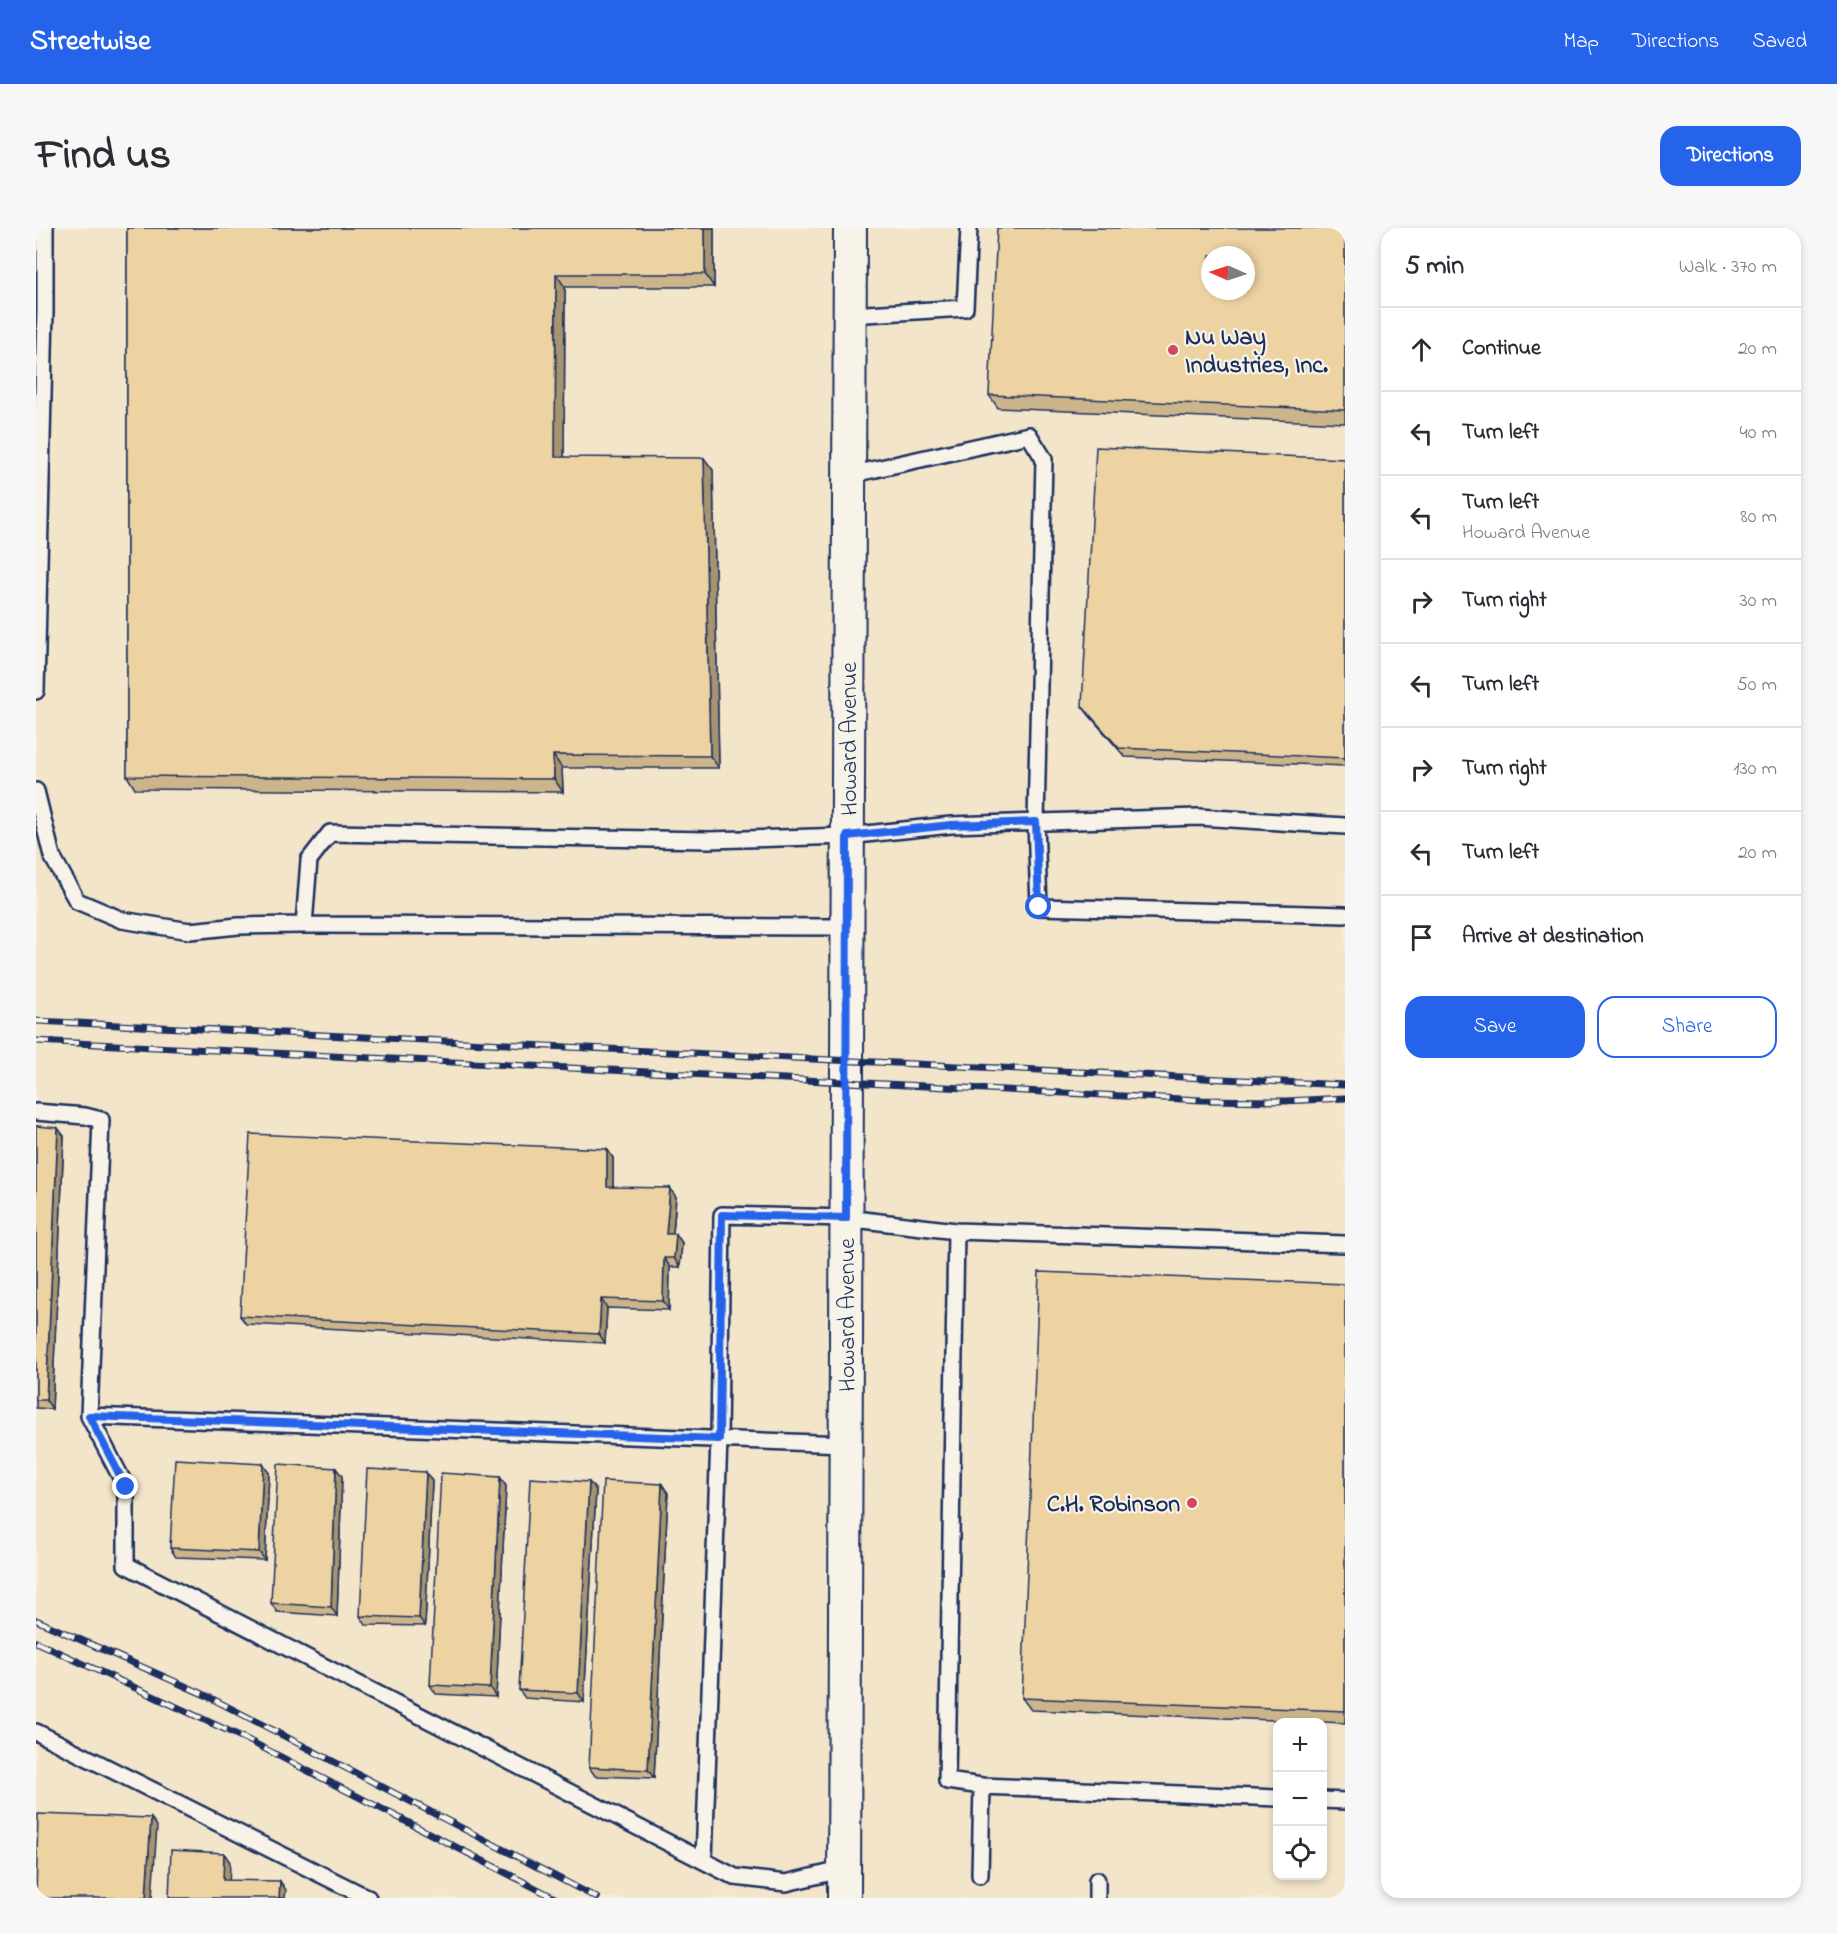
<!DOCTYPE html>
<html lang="en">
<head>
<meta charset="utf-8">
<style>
	body { margin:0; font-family:"Indie Flower",sans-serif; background:#f7f7f7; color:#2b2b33 }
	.controls { position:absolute; right:18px; bottom:18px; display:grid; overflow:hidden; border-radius:12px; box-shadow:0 3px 9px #0003 }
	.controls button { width:54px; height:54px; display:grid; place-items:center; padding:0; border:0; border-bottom:2px solid #e1e1e2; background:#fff; color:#2b2b33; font:30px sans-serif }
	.compass { position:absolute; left:1165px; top:18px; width:54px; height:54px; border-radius:50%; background:#fff; box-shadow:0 3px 9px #0003; rotate:273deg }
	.stop { position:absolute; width:18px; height:18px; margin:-14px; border:4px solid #2563eb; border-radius:50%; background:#fff }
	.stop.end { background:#2563eb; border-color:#fff; box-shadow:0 2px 6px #0008 }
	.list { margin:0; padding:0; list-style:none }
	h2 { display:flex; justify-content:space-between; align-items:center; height:78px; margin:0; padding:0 24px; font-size:26px }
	h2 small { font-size:20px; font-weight:400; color:#7c7c81 }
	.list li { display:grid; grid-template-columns:39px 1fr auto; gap:18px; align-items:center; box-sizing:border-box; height:84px; padding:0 24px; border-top:2px solid #e1e1e2 }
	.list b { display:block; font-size:22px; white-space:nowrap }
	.list p { margin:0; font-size:20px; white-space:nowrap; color:#7c7c81 }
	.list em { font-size:20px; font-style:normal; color:#7c7c81 }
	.actions { display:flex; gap:12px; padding:18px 24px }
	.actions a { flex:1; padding:14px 0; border:2px solid #2563eb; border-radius:18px; text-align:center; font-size:21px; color:#2563eb }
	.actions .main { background:#2563eb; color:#fff }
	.icon { flex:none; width:33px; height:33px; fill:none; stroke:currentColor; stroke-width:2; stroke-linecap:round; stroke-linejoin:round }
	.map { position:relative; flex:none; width:1309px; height:1670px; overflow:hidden; border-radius:18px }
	header { display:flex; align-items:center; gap:36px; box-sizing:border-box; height:84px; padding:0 30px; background:#2563eb; color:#fff }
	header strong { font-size:28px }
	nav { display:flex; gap:33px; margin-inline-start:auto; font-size:21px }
	.intro { display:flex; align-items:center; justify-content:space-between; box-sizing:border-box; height:144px; padding:0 36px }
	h1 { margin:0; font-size:42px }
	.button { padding:15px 27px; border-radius:18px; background:#2563eb; color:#fff; font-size:21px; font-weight:700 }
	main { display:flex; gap:36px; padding:0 36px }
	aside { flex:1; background:#fff; border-radius:18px; box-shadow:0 3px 9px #0003 }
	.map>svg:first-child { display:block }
	.built { fill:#f3e5c9; fill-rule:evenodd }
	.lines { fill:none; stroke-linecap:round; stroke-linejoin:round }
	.service-casing { stroke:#1b2f5e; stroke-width:20 }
	.minor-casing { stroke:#1b2f5e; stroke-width:36 }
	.service { stroke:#f7f3e8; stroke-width:15 }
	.minor { stroke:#f7f3e8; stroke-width:32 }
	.rail-casing { stroke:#1b2f5e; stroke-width:7 }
	.rail { stroke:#f7f3e8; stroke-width:4.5; stroke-dasharray:14; stroke-linecap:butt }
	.wall { fill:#ccb58b; stroke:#1b2f5e; stroke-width:1.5 }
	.shaded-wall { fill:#a69471; stroke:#1b2f5e; stroke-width:1.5 }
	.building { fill:#edd3a2; stroke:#1b2f5e; stroke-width:1.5; fill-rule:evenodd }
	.route { stroke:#2563eb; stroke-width:8 }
	.poi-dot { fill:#d1495b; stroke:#f7f3e8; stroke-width:2 }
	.labels { text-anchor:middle; stroke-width:4.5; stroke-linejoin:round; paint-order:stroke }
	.poi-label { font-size:24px; font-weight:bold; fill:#1b2f5e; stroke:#f7f3e8; text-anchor:start }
	.street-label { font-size:24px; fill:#1b2f5e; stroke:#f7f3e8 }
</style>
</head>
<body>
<header>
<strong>Streetwise</strong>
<nav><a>Map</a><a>Directions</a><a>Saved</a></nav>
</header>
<div class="intro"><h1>Find us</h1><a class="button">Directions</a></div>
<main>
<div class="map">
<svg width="1309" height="1670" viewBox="0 0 1309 1670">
	<rect width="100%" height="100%" fill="#f5edda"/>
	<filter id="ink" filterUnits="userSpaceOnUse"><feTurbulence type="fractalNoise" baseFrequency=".0167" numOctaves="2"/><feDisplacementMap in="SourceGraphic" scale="12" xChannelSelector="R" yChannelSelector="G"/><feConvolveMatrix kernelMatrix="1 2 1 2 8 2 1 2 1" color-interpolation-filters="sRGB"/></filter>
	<g filter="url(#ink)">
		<path class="built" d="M0 0H1309V1670H0ZM1174 27H1210V63H1174ZM1242 1494H1286V1648H1242Z"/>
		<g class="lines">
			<g class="service-casing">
				<path id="service" d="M814 87 929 80 933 0
					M813 247 993 207 1008 231 1000 594 1003 679 1309 687
					M0 463 9 83V0
					M0 563 16 628 41 673 86 692 154 703 202 698 268 697 810 699
					M268 697 273 632 294 605 672 612 811 608 915 597 1162 589 1309 598
					M0 884 49 888 65 892 53 1188 90 1259V1337L699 1649 750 1655 809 1641
					M920 1003 911 1553 946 1558 1242 1570
					M53 1188 809 1216
					M0 1504 332 1670
					M1286 1572 1309 1573
					M668 1633 683 1211 686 987 810 990 920 1003 1309 1016
					M944 1647 946 1558
					M1061 1670V1652"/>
			</g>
			<g class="minor-casing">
				<path id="minor" d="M808 1670 814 0"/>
			</g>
			<use href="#service" class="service"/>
			<use href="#minor" class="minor"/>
			<g class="rail-casing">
				<path id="rail" d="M0 793 1309 857
					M0 813 1166 872 1250 873 1309 870
					M0 1392 167 1466 561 1670
					M0 1414 210 1511 519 1670"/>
			</g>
			<use href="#rail" class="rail"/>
		</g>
		<path class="wall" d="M91 0H678V59H529L528 229 677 242 683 540H526L527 564 99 561 91 548Z
			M1309 0V195L962 180 953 167Z
			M1309 231V538L1089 529 1052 486 1046 478Z
			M0 898 28 908 16 1181 0 1180Z
			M571 921 577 930V959L640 969 637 1006H640L646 1015 644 1039H634L633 1082 571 1080 569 1115 210 1096 204 1088Z
			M1309 1056V1495L995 1482 986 1470Z
			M233 1245 229 1332 140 1329 134 1320Z
			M306 1248 301 1388 241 1384 235 1375Z
			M464 1249 470 1258 460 1469 400 1466 394 1457Z
			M396 1253 389 1398 330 1397 324 1388Z
			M560 1262 548 1474 489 1470 483 1462Z
			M632 1265 618 1550 559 1548 553 1539Z"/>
		<path class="shaded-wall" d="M669 0H678V59L669 46Z
			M520 46 529 59 528 241 519 229Z
			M668 230 677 242 683 540 674 528Z
			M517 527 526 540 527 564 518 551Z
			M22 900 28 908 16 1181 10 1172Z
			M571 921 577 930V967L571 959Z
			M634 960 640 969 636 1015 630 1006Z
			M640 1006 646 1015 644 1039 638 1030Z
			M628 1030 634 1039 633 1082 627 1073Z
			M565 1071 571 1080 569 1115 563 1106Z
			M227 1236 233 1245 229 1332 223 1324Z
			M300 1240 306 1248 301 1388 295 1379Z
			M390 1244 396 1253 389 1398 383 1390Z
			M464 1249 470 1258 460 1469 454 1460Z
			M553 1254 560 1262 548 1474 542 1465Z
			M626 1256 632 1265 618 1550 612 1542Z
			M115 1590 121 1598 116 1670H110Z
			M188 1625 194 1634 193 1661 187 1652Z
			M244 1653 250 1662 249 1670H243Z"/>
		<path class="building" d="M91 0H669V46H520L519 229 668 230 674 528 517 527 518 551 91 548Z
			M961 0H1309V182L953 167ZM1174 27H1210V63H1174Z
			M1060 219 1309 231V530L1083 520 1046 478Z
			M0 898 22 900 10 1172H0Z
			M214 906 571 921V959L634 960 630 1006H640L638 1030H628L627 1073 565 1071 563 1106 204 1088Z
			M1003 1044 1309 1056V1483L986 1470Z
			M139 1231 227 1236 223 1324 134 1320Z
			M242 1236 300 1240 295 1379 235 1375Z
			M331 1241 390 1244 383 1390 324 1388Z
			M405 1245 464 1249 454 1460 394 1457Z
			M494 1250 553 1254 542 1465 483 1462Z
			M567 1253 626 1256 612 1542 553 1539Z
			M2 1586 115 1590 110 1670H0Z
			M135 1622 188 1625 187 1652 244 1653 243 1670H133Z"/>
	</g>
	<g class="lines" filter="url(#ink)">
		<path class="route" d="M90 1259 53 1188 683 1211 686 987 810 990 811 608 915 597 1000 594 1003 679"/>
	</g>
	<g class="poi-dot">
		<circle cx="1137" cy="122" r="6"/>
		<circle cx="1156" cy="1275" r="6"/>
	</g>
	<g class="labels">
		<g class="poi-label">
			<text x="1149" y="116">Nu Way<tspan x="1149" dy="28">Industries, Inc.</tspan></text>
			<text x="1144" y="1283" text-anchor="end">C.H. Robinson</text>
		</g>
		<g class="street-label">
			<text transform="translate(812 511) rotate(-90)" y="8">Howard Avenue</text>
			<text transform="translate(810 1087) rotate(-90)" y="8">Howard Avenue</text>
		</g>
	</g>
</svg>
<div class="controls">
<button>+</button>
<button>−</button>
<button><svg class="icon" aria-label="locate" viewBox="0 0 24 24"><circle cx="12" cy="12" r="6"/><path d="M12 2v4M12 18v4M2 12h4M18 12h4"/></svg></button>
</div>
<svg class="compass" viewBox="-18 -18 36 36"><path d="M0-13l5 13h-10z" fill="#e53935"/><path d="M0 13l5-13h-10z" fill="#7c7c81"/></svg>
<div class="stop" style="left:1003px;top:679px"></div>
<div class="stop end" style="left:90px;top:1259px"></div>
</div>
<aside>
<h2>5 min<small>Walk · 370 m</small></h2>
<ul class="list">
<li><svg class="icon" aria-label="ahead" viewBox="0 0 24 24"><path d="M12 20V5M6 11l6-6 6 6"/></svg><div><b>Continue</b></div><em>20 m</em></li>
<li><svg class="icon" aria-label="left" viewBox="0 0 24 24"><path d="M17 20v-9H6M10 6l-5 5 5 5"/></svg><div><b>Turn left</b></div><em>40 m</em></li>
<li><svg class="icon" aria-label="left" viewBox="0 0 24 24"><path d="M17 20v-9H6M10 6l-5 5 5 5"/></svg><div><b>Turn left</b><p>Howard Avenue</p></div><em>80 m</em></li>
<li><svg class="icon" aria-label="right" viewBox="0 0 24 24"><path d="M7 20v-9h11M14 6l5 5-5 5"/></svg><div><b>Turn right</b></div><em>30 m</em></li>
<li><svg class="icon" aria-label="left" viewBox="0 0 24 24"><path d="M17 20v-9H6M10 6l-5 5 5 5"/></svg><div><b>Turn left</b></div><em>50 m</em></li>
<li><svg class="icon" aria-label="right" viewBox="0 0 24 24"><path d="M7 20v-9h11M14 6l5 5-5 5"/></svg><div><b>Turn right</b></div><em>130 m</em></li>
<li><svg class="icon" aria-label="left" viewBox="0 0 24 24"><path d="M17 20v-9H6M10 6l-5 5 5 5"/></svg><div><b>Turn left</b></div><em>20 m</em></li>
<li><svg class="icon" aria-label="arrive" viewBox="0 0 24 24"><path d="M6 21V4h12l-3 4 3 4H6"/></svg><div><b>Arrive at destination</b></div></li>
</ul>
<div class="actions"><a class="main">Save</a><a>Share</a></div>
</aside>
</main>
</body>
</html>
